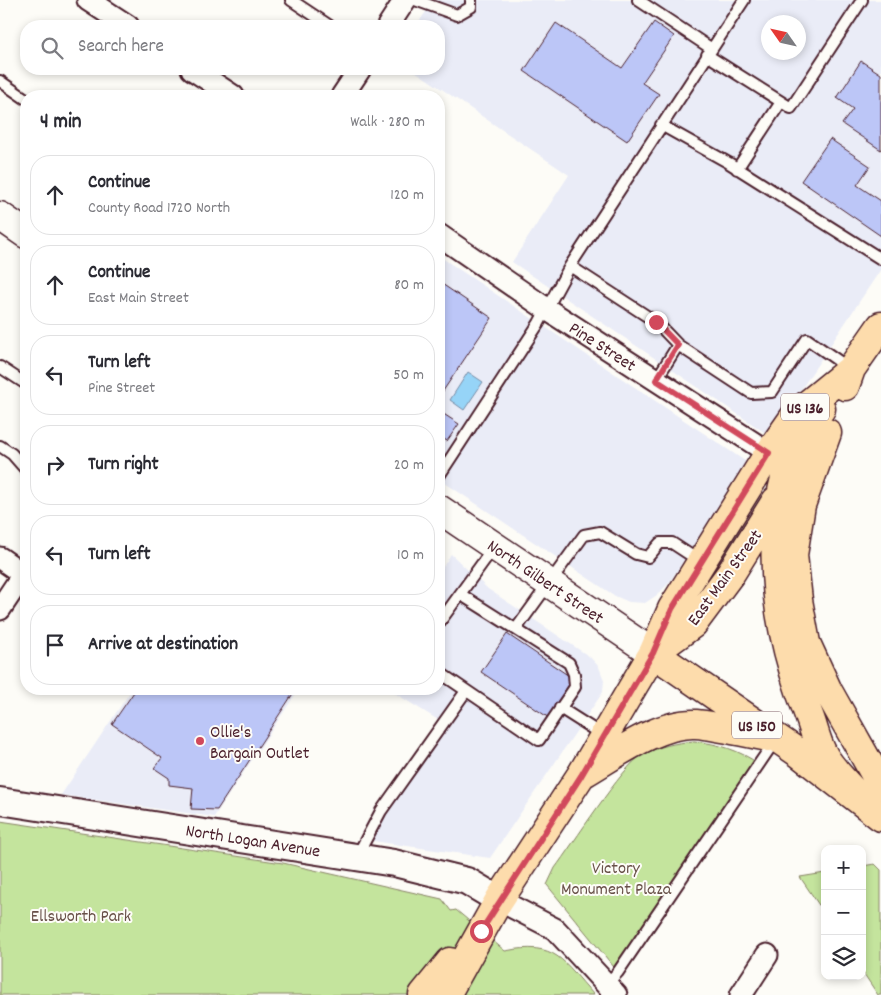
<!DOCTYPE html>
<html lang="en">
<head>
<meta charset="utf-8">
<style>
	body { margin:0; font-family:Dekko,sans-serif; background:#f7f7f7; color:#2b2b33 }
	.controls { position:absolute; right:15px; bottom:15px; display:grid; overflow:hidden; border-radius:10px; box-shadow:0 2px 8px #0003 }
	.controls button { width:45px; height:45px; display:grid; place-items:center; padding:0; border:0; border-bottom:1px solid #e1e1e2; background:#fff; color:#2b2b33; font:25px sans-serif }
	.compass { position:absolute; left:761px; top:15px; width:45px; height:45px; border-radius:50%; background:#fff; box-shadow:0 2px 8px #0003; rotate:304deg }
	.stop { position:absolute; width:15px; height:15px; margin:-11px; border:4px solid #d1495b; border-radius:50%; background:#fff }
	.stop.end { background:#d1495b; border-color:#fff; box-shadow:0 1px 5px #0008 }
	.list { margin:0; padding:0; list-style:none }
	h2 { display:flex; justify-content:space-between; align-items:center; height:65px; margin:0; padding:0 20px; font-size:21px }
	h2 small { font-size:16px; font-weight:400; color:#7c7c81 }
	.list li { display:grid; grid-template-columns:32px 1fr auto; gap:15px; align-items:center; box-sizing:border-box; height:80px; margin:0 10px 10px; padding:0 10px; border:1px solid #e1e1e2; border-radius:20px }
	.list b { display:block; font-size:19px; white-space:nowrap }
	.list p { margin:0; font-size:16px; white-space:nowrap; color:#7c7c81 }
	.list em { font-size:16px; font-style:normal; color:#7c7c81 }
	.icon { flex:none; width:28px; height:28px; fill:none; stroke:currentColor; stroke-width:2; stroke-linecap:round; stroke-linejoin:round }
	.map { position:relative; flex:none; width:881px; height:995px; overflow:hidden }
	.search { position:absolute; background:#fff; box-shadow:0 2px 8px #0003; left:20px; top:20px; width:425px; height:55px; display:flex; align-items:center; gap:12px; box-sizing:border-box; padding:0 18px; border-radius:20px; color:#7c7c81; font-size:19px }
	.panel { position:absolute; background:#fff; box-shadow:0 2px 8px #0003; left:20px; top:90px; width:425px; height:605px; border-radius:20px }
	.map>svg:first-child { display:block }
	.built { fill:#eaecf7; fill-rule:evenodd }
	.green { fill:#c4e49d; stroke:#878264 }
	.water { fill:#96d4f7; stroke:#788ca5 }
	.building { fill:#bcc6f7; stroke:#4a1f2b }
	.lines { fill:none; stroke-linecap:round; stroke-linejoin:round }
	.service-casing { stroke:#4a1f2b; stroke-width:14 }
	.minor-casing { stroke:#4a1f2b; stroke-width:25 }
	.tertiary-casing { stroke:#4a1f2b; stroke-width:30 }
	.secondary-casing { stroke:#4a1f2b; stroke-width:31 }
	.primary-casing { stroke:#4a1f2b; stroke-width:31 }
	.service { stroke:#fdfcf7; stroke-width:10 }
	.minor { stroke:#fdfcf7; stroke-width:21 }
	.tertiary { stroke:#fdfcf7; stroke-width:26 }
	.secondary { stroke:#fdfcf7; stroke-width:28 }
	.primary { stroke:#fddcac; stroke-width:28 }
	.route { stroke:#d1495b; stroke-width:6 }
	.poi-dot { fill:#d1495b; stroke:#fdfcf7; stroke-width:2 }
	.labels { text-anchor:middle; stroke-width:4; stroke-linejoin:round; paint-order:stroke }
	.shield { fill:#fdfcf7; stroke:#806168; stroke-width:1 }
	.shield-label { font-size:16px; font-weight:bold; fill:#4a1f2b }
	.street-label { font-size:18px; fill:#4a1f2b; stroke:#fdfcf7 }
	.poi-label { font-size:18px; fill:#4a1f2b; stroke:#fdfcf7; text-anchor:start }
	.park-label { font-size:18px; fill:#685048; stroke:#fdfcf7 }
</style>
</head>
<body>
<div class="map">
<svg width="881" height="995" viewBox="0 0 881 995">
	<rect width="100%" height="100%" fill="#fdfcf7"/>
	<filter id="ink" filterUnits="userSpaceOnUse"><feTurbulence type="fractalNoise" baseFrequency=".02" numOctaves="2"/><feDisplacementMap in="SourceGraphic" scale="10" xChannelSelector="R" yChannelSelector="G"/><feConvolveMatrix kernelMatrix="1 2 1 2 8 2 1 2 1" color-interpolation-filters="sRGB"/></filter>
	<g filter="url(#ink)">
		<path class="built" d="M434 0H881V269L770 436 512 262 569 175 412 69H439V26H416ZM768 22H798V52H768Z
			M439 256 748 463 669 583 657 595 645 603 629 602 615 596 439 479Z
			M451 554 488 589 590 657 599 667 604 680 603 692 490 858 366 840 443 723 388 689H439V573Z
			M132 689H299L214 817 61 795Z"/>
		<path class="green" d="M694 741C719 744 739 750 759 764L618 972 547 885 555 868C571 847 623 765 642 755 659 746 676 743 694 741Z
			M0 821 283 863 442 899 451 911 456 910 505 951C557 941 562 960 594 995H0Z
			M875 864 881 870V995H878L862 971V866Z
			M825 873V914L800 877Z"/>
		<path class="water" d="M468 372 483 382 464 410 450 400Z"/>
		<path class="building" d="M654 22 674 36 642 83 659 94 627 141 524 71 556 23 622 68Z
			M861 61 881 74V150L842 124 853 109 837 98Z
			M830 139 870 166 857 185 881 201V236L801 181Z
			M442 284 492 318 439 397V289Z
			M439 411 459 424 447 441 439 436Z
			M507 634 575 680 549 718 481 672Z
			M136 689H296L217 810 191 809 193 788 169 785V778L154 768 162 758 112 724Z"/>
		<g class="lines">
			<g class="service-casing">
				<path id="service" d="M291 0 330 26
					M415 0 457 15 471 7V0
					M638 0 712 49
					M707 55 791 108 862 0
					M0 81 26 99
					M661 125 729 163 881 259
					M737 169 781 102
					M570 266 656 322 678 345 751 393 772 392 807 339 850 369
					M0 367 26 384
					M656 380 678 345
					M0 446 12 454 26 470
					M439 476 539 323 570 266 744 0
					M439 623 494 547
					M516 629 584 535 600 532 636 554 648 557 660 543H672L701 562
					M439 672 539 740 575 687 574 674 569 663 460 594
					M560 708 604 736
					M357 856 381 811 466 691
					M606 985 618 972 776 739"/>
			</g>
			<g class="minor-casing">
				<path id="minor" d="M88 0 128 26
					M388 26 405 0
					M192 69 233 96
					M342 96 360 69
					M439 235 548 310 769 453
					M0 558 23 574
					M0 609 26 570
					M499 900 555 929 616 995
					M741 995 767 955"/>
			</g>
			<g class="tertiary-casing">
				<path id="tertiary" d="M0 801 394 863 467 881 499 900"/>
			</g>
			<g class="secondary-casing">
				<path id="secondary" d="M0 216 26 234
					M439 509 653 653"/>
			</g>
			<g class="primary-casing">
				<path id="primary" d="M845 386 851 369 881 326
					M821 409C809 425 795 445 789 464 763 548 777 633 808 713 813 725 816 740 822 752 830 769 848 784 860 799
					M827 433 801 505 793 555 798 600 806 643 828 691 881 785
					M653 653 693 624 731 573 776 501
					M653 653 800 754 881 817
					M584 773C615 755 659 722 696 724 720 726 744 733 768 737
					M423 995 450 962
					M446 995 499 900 581 775 634 685 653 653 672 609 769 453 797 413 851 369"/>
			</g>
			<use href="#service" class="service"/>
			<use href="#minor" class="minor"/>
			<use href="#tertiary" class="tertiary"/>
			<use href="#secondary" class="secondary"/>
			<use href="#primary" class="primary"/>
		</g>
	</g>
	<g class="lines" filter="url(#ink)">
		<path class="route" d="M481 931 581 776 653 653 672 609 769 453 656 380 678 345 656 322"/>
	</g>
	<circle class="poi-dot" cx="200" cy="741" r="5"/>
	<g class="labels">
		<g class="shield">
			<rect x="781" y="393.5" width="48" height="27" rx="4"/>
			<rect x="732" y="711.5" width="50" height="27" rx="4"/>
		</g>
		<g class="shield-label">
			<text x="805" y="413">US 136</text>
			<text x="757" y="731">US 150</text>
		</g>
		<g class="street-label">
			<text transform="translate(603 346) rotate(33)" y="6">Pine Street</text>
			<text transform="translate(724 577) rotate(-54)" y="6">East Main Street</text>
			<text transform="translate(546 581) rotate(34)" y="6">North Gilbert Street</text>
			<text transform="translate(253 840) rotate(9)" y="6">North Logan Avenue</text>
		</g>
		<g class="poi-label">
			<text x="210" y="737">Ollie's<tspan x="210" dy="21">Bargain Outlet</tspan></text>
		</g>
		<g class="park-label">
			<text x="616" y="873">Victory<tspan x="616" dy="21">Monument Plaza</tspan></text>
			<text x="81" y="921">Ellsworth Park</text>
		</g>
	</g>
</svg>
<div class="controls">
<button>+</button>
<button>−</button>
<button><svg class="icon" aria-label="layers" viewBox="0 0 24 24"><path d="M12 4l9 5-9 5-9-5zM3 14l9 5 9-5"/></svg></button>
</div>
<svg class="compass" viewBox="-18 -18 36 36"><path d="M0-13l5 13h-10z" fill="#e53935"/><path d="M0 13l5-13h-10z" fill="#7c7c81"/></svg>
<div class="stop" style="left:481px;top:931px"></div>
<div class="stop end" style="left:656px;top:322px"></div>
<div class="search"><svg class="icon" aria-label="search" viewBox="0 0 24 24"><circle cx="10" cy="10" r="6"/><path d="M15 15l6 6"/></svg>Search here</div>
<section class="panel">
<h2>4 min<small>Walk · 280 m</small></h2>
<ul class="list">
<li><svg class="icon" aria-label="ahead" viewBox="0 0 24 24"><path d="M12 20V5M6 11l6-6 6 6"/></svg><div><b>Continue</b><p>County Road 1720 North</p></div><em>120 m</em></li>
<li><svg class="icon" aria-label="ahead" viewBox="0 0 24 24"><path d="M12 20V5M6 11l6-6 6 6"/></svg><div><b>Continue</b><p>East Main Street</p></div><em>80 m</em></li>
<li><svg class="icon" aria-label="left" viewBox="0 0 24 24"><path d="M17 20v-9H6M10 6l-5 5 5 5"/></svg><div><b>Turn left</b><p>Pine Street</p></div><em>50 m</em></li>
<li><svg class="icon" aria-label="right" viewBox="0 0 24 24"><path d="M7 20v-9h11M14 6l5 5-5 5"/></svg><div><b>Turn right</b></div><em>20 m</em></li>
<li><svg class="icon" aria-label="left" viewBox="0 0 24 24"><path d="M17 20v-9H6M10 6l-5 5 5 5"/></svg><div><b>Turn left</b></div><em>10 m</em></li>
<li><svg class="icon" aria-label="arrive" viewBox="0 0 24 24"><path d="M6 21V4h12l-3 4 3 4H6"/></svg><div><b>Arrive at destination</b></div></li>
</ul>
</section>
</div>
</body>
</html>
